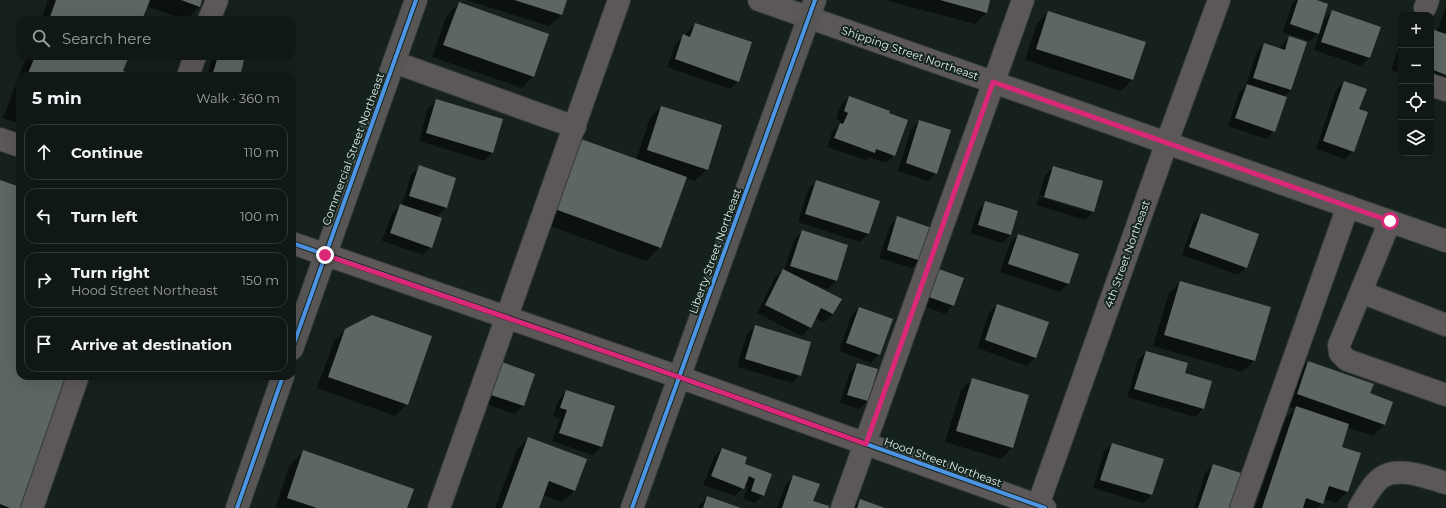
<!DOCTYPE html>
<html lang="en">
<head>
<meta charset="utf-8">
<style>
	body { margin:0; font-family:Montserrat,sans-serif; background:#1e2522; color:#f1f3f6 }
	.controls { position:absolute; right:12px; top:12px; display:grid; overflow:hidden; border-radius:8px; box-shadow:0 4px 16px #0002 }
	.controls button { width:36px; height:36px; display:grid; place-items:center; padding:0; border:0; border-bottom:1px solid #303734; background:#101815; color:#f1f3f6; font:20px sans-serif }
	.stop { position:absolute; width:12px; height:12px; margin:-9px; border:3px solid #db2777; border-radius:50%; background:#fff }
	.stop.end { background:#db2777; border-color:#fff; box-shadow:0 1px 4px #0008 }
	.list { margin:0; padding:0; list-style:none }
	h2 { display:flex; justify-content:space-between; align-items:center; height:52px; margin:0; padding:0 16px; font-size:17px }
	h2 small { font-size:13px; font-weight:400; color:#9ca0a0 }
	.list li { display:grid; grid-template-columns:26px 1fr auto; gap:12px; align-items:center; box-sizing:border-box; height:56px; margin:0 8px 8px; padding:0 8px; border:1px solid #303734; border-radius:12px }
	.list b { display:block; font-size:15px; white-space:nowrap }
	.list p { margin:0; font-size:13px; white-space:nowrap; color:#9ca0a0 }
	.list em { font-size:13px; font-style:normal; color:#9ca0a0 }
	.icon { flex:none; width:22px; height:22px; fill:none; stroke:currentColor; stroke-width:2; stroke-linecap:round; stroke-linejoin:round }
	.map { position:relative; flex:none; width:1446px; height:508px; overflow:hidden }
	.search { position:absolute; background:#101815; box-shadow:0 4px 16px #0002; left:16px; top:16px; width:280px; height:44px; display:flex; align-items:center; gap:10px; box-sizing:border-box; padding:0 14px; border-radius:12px; color:#9ca0a0; font-size:15px }
	.panel { position:absolute; background:#101815; box-shadow:0 4px 16px #0002; left:16px; top:72px; width:280px; height:308px; border-radius:12px }
	.map>svg:first-child { display:block }
	.shadow { fill:#0007 }
	.building { fill:#5e6663 }
	.lines { fill:none; stroke-linecap:round; stroke-linejoin:round }
	.minor-casing { stroke:#333c38; stroke-width:24 }
	.highway-casing { stroke:#333c38; stroke-width:24 }
	.minor { stroke:#5d5858; stroke-width:22 }
	.highway { stroke:#575655; stroke-width:22 }
	.cycleway-casing { stroke:#13231d; stroke-width:6 }
	.cycleway { stroke:#4d94e3; stroke-width:4 }
	.route { stroke:#db2777; stroke-width:5 }
	.labels { text-anchor:middle; stroke-width:4; stroke-linejoin:round; paint-order:stroke }
	.street-label { font-size:11px; fill:#e1ebe7; stroke:#13231d }
</style>
</head>
<body>
<div class="map">
<svg width="1446" height="508" viewBox="0 0 1446 508">
	<rect width="100%" height="100%" fill="#16201c"/>
	<path class="shadow" d="M48 0H201L199 7 186 20 146 6 141 20H41Z
		M466 0H565L561 15 549 26Z
		M885 0H989L986 13 975 24Z
		M1296 0H1313L1318 33 1310 41 1283 32 1292 4Z
		M459 3 533 76 522 88 432 57 447 15Z
		M1446 6V90L1431 85V30L1437 32Z
		M1333 11 1380 27 1369 58 1361 66 1314 50 1324 20Z
		M1049 12 1132 80 1121 91 1025 60 1037 23Z
		M695 24 738 81 730 89 667 67 675 44 684 36H686L687 32Z
		M1289 38 1291 90 1283 97 1274 131 1266 139 1228 126 1239 93 1246 86 1256 53 1264 44 1280 49 1281 46Z
		M1401 42V74L1391 70Z
		M27 56H128L122 71 133 76H20V124L3 118Z
		M213 56H244L239 76H207Z
		M1344 82 1358 110 1353 151 1345 159 1316 149 1336 90Z
		M849 97 888 114 894 155 886 163 869 157 866 160 827 147 832 132 838 126 840 121 836 119 841 105Z
		M437 100 492 153 484 161 419 141 428 108Z
		M661 107 707 169 695 181 686 178 660 247 646 261 539 222 564 153 636 160 650 118Z
		M919 121 936 173 928 181 898 171 911 129Z
		M420 167 455 178 446 208 436 217 431 247 423 255 382 241 392 213 400 205H402L411 175Z
		M1054 167 1102 182 1093 212 1085 220 1036 205 1039 197 1089 212V210L1039 195 1045 175Z
		M0 181 20 188V376L22 508H0Z
		M817 181 879 201 868 234 860 242 798 222 808 189Z
		M986 202 1010 235 1002 243 970 233 978 210Z
		M1202 214 1246 267 1238 275 1182 255 1193 223Z
		M898 217 920 260 912 268 879 258 890 226Z
		M802 231 836 280 828 289 813 284 833 314 824 322 816 318 810 328 802 336 757 313 775 278 783 270 784 271 794 240Z
		M1018 235 1078 255 1068 284 1060 292 1000 272 1010 243Z
		M929 277 953 305 945 314 919 304Z
		M1181 282 1270 308 1254 361 1242 372 1153 346 1169 293Z
		M997 305 1035 357 1027 366 977 348 989 313Z
		M859 308 879 354 871 363 839 351 851 316Z
		M755 326 800 375 792 383 737 367 747 334Z
		M346 330 407 404 395 416 317 388 334 341Z
		M1146 352 1183 374 1203 409 1195 417 1127 397 1138 360Z
		M1308 362 1369 394 1385 424 1373 436 1347 427 1340 447 1347 492 1336 503 1323 499 1322 503 1317 508H1255L1285 419 1295 409 1286 406 1297 374Z
		M502 363 523 406 515 414 483 403Z
		M858 364 867 401 859 409 840 403 850 372Z
		M972 379 1012 448 1001 459 945 442 961 390Z
		M567 391 614 407 601 447 593 455 552 441 560 419 553 416 559 399Z
		M528 438 586 460 574 491 562 502 543 495 538 508H495L517 450Z
		M1112 444 1162 459 1152 495 1143 503 1093 488 1104 452Z
		M722 449 744 465 771 475 763 495 755 503 743 499 748 487 744 486 735 496 703 485 714 457Z
		M304 451 406 508H275L290 465Z
		M1213 465 1232 508H1194L1205 473Z
		M794 476 812 502 828 508H777L786 484Z
		M707 497 738 508H698L699 505Z
		M861 500 883 508H853Z"/>
	<path class="building" d="M56 0H150L142 20H49Z
		M181 0H202L200 7Z
		M514 0H567L562 15Z
		M940 0H990L987 13Z
		M1298 0H1317L1328 4 1319 34 1290 24Z
		M459 2 549 34 534 77 443 45Z
		M1332 10 1381 27 1370 58 1321 42Z
		M1048 11 1146 42 1133 80 1036 49Z
		M695 23 752 42 739 82 675 59 683 34 690 37Z
		M1431 29 1446 34V75L1431 69Z
		M1289 36 1307 42 1291 90 1253 78 1264 43 1285 50Z
		M35 56H129L123 71 137 76H27Z
		M218 56H245L240 76H212Z
		M1344 81 1367 89 1359 109 1368 112 1354 152 1323 141Z
		M1247 84 1287 97 1275 132 1235 118Z
		M849 96 890 111 889 113 908 120 895 156 876 149 875 153 834 138 840 123 843 124 848 113 844 111Z
		M436 99 503 119 493 153 426 133Z
		M661 106 722 125 708 170 647 150Z
		M919 120 951 130 937 174 906 163Z
		M578 138 687 177 661 248 552 208Z
		M419 165 456 178 447 208 409 196Z
		M1053 166 1103 181 1094 212 1044 197Z
		M0 180 20 187V376H70L23 508H10L0 504Z
		M816 180 880 201 869 234 805 214Z
		M985 201 1018 211 1011 235 978 225Z
		M400 204 442 218 432 248 390 233Z
		M1201 213 1259 234 1247 268 1189 247Z
		M897 216 932 228 921 261 887 250Z
		M802 230 848 245 837 281 790 266Z
		M1018 234 1079 254 1069 284 1008 264Z
		M936 268 964 278 954 306 926 296Z
		M783 269 842 299 833 314 821 308 811 328 765 305Z
		M1180 281 1271 307 1255 361 1164 335Z
		M997 304 1049 322 1036 358 985 340Z
		M859 307 893 319 880 355 846 343Z
		M372 315 432 336 408 405 328 377 345 329Z
		M755 325 811 342 801 376 745 359Z
		M1146 351 1188 363 1185 373 1212 381 1204 409 1134 389Z
		M1308 361 1374 384 1370 393 1393 402 1385 425 1297 394Z
		M502 362 535 374 524 406 491 395Z
		M857 363 878 369 868 401 847 395Z
		M972 378 1029 395 1013 448 956 431Z
		M566 390 615 406 602 447 559 433 567 410 560 408Z
		M1296 406 1349 424 1342 447 1361 453 1348 492 1329 486 1323 504 1306 498 1303 508H1262Z
		M528 437 587 459 575 491 549 481 539 508H502Z
		M1112 443 1164 459 1152 495 1100 480Z
		M722 448 747 457 745 464 772 474 764 496 751 491 755 479 749 476 744 489 711 476Z
		M303 450 414 489 407 508H317L287 498Z
		M1213 464 1244 474 1233 508H1198Z
		M793 475 820 484 813 501 829 506V508H782Z
		M707 496 741 508H703Z
		M860 499 885 508H857Z"/>
	<g class="lines">
		<g class="minor-casing">
			<path id="minor" d="M759 0 1446 241
				M1425 8 1428 0
				M209 20 217 0
				M394 62 575 127
				M188 76 195 56
				M1431 85 1446 90
				M0 139 20 146
				M1390 221 1339 345 1340 353 1347 360 1446 395
				M292 243 679 377 1045 508
				M1361 292 1446 325
				M32 508 78 376
				M439 508 619 0
				M842 508 1023 0
				M1037 508 1167 142 1219 0
				M1241 508 1348 206
				M1359 508C1365 498 1374 481 1384 476 1401 467 1429 478 1446 483"/>
		</g>
		<g class="highway-casing">
			<path id="highway" d="M292 349 416 0
				M237 508 283 376
				M632 508 815 0"/>
		</g>
		<use href="#minor" class="minor"/>
		<use href="#highway" class="highway"/>
		<g class="cycleway-casing">
			<path id="cycleway" d="M292 243 679 377 1045 508
				M292 349 416 0
				M237 508 283 376
				M632 508 815 0"/>
		</g>
		<use href="#cycleway" class="cycleway"/>
	</g>
	<g class="lines">
		<path class="route" d="M325 255 679 377 866 444 993 82 1390 221"/>
	</g>
	<g class="labels">
		<g class="street-label">
			<text transform="translate(910 53) rotate(19)" y="4">Shipping Street Northeast</text>
			<text transform="translate(353 149) rotate(-70)" y="4">Commercial Street Northeast</text>
			<text transform="translate(715 251) rotate(-70)" y="4">Liberty Street Northeast</text>
			<text transform="translate(1127 254) rotate(-70)" y="4">4th Street Northeast</text>
			<text transform="translate(943 462) rotate(20)" y="4">Hood Street Northeast</text>
		</g>
	</g>
</svg>
<div class="controls">
<button>+</button>
<button>−</button>
<button><svg class="icon" aria-label="locate" viewBox="0 0 24 24"><circle cx="12" cy="12" r="6"/><path d="M12 2v4M12 18v4M2 12h4M18 12h4"/></svg></button>
<button><svg class="icon" aria-label="layers" viewBox="0 0 24 24"><path d="M12 4l9 5-9 5-9-5zM3 14l9 5 9-5"/></svg></button>
</div>
<div class="stop" style="left:1390px;top:221px"></div>
<div class="stop end" style="left:325px;top:255px"></div>
<div class="search"><svg class="icon" aria-label="search" viewBox="0 0 24 24"><circle cx="10" cy="10" r="6"/><path d="M15 15l6 6"/></svg>Search here</div>
<section class="panel">
<h2>5 min<small>Walk · 360 m</small></h2>
<ul class="list">
<li><svg class="icon" aria-label="ahead" viewBox="0 0 24 24"><path d="M12 20V5M6 11l6-6 6 6"/></svg><div><b>Continue</b></div><em>110 m</em></li>
<li><svg class="icon" aria-label="left" viewBox="0 0 24 24"><path d="M17 20v-9H6M10 6l-5 5 5 5"/></svg><div><b>Turn left</b></div><em>100 m</em></li>
<li><svg class="icon" aria-label="right" viewBox="0 0 24 24"><path d="M7 20v-9h11M14 6l5 5-5 5"/></svg><div><b>Turn right</b><p>Hood Street Northeast</p></div><em>150 m</em></li>
<li><svg class="icon" aria-label="arrive" viewBox="0 0 24 24"><path d="M6 21V4h12l-3 4 3 4H6"/></svg><div><b>Arrive at destination</b></div></li>
</ul>
</section>
</div>
</body>
</html>
